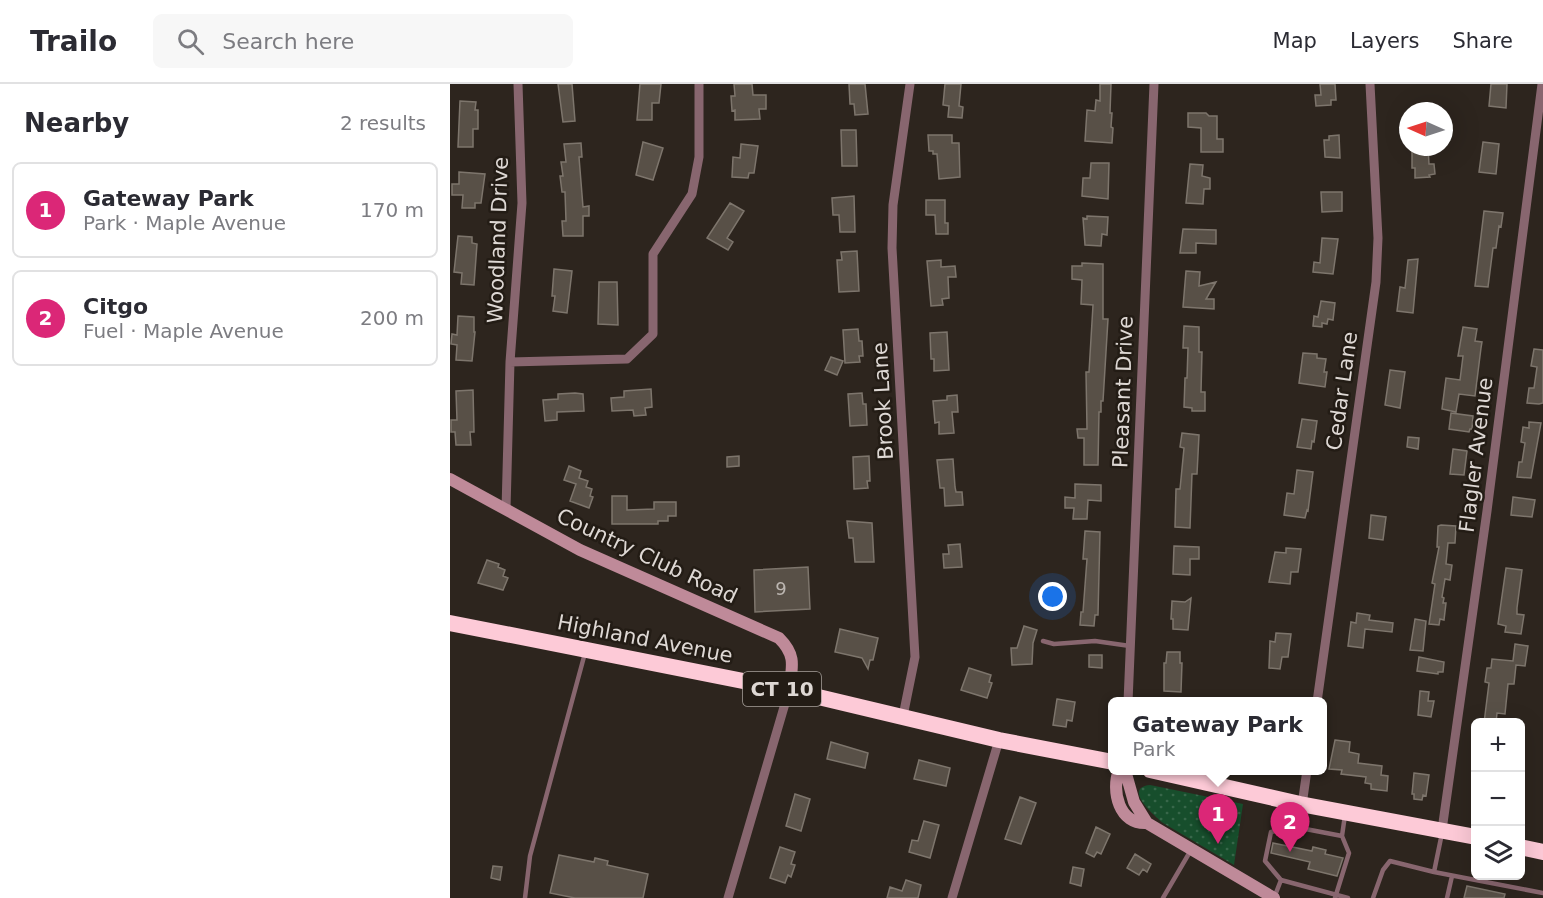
<!DOCTYPE html>
<html lang="en">
<head>
<meta charset="utf-8">
<style>
	body { margin:0; font-family:"DejaVu Sans",sans-serif; background:#f7f7f7; color:#2b2b33 }
	.controls { position:absolute; right:18px; bottom:18px; display:grid; overflow:hidden; border-radius:9px; box-shadow:0 6px 24px #0002 }
	.controls button { width:54px; height:54px; display:grid; place-items:center; padding:0; border:0; border-bottom:2px solid #e1e1e2; background:#fff; color:#2b2b33; font:30px sans-serif }
	.compass { position:absolute; left:949px; top:18px; width:54px; height:54px; border-radius:50%; background:#fff; box-shadow:0 6px 24px #0002; rotate:273deg }
	.you { position:absolute; left:603px; top:513px; width:21px; height:21px; margin:-15px; border:4px solid #fff; border-radius:50%; background:#1a73e8; box-shadow:0 0 0 9px #1a73e833 }
	.badge { display:grid; place-items:center; width:39px; height:39px; border-radius:50%; background:#db2777; color:#fff; font-size:20px; font-weight:700 }
	.pin { position:absolute; translate:-50% -50px; filter:drop-shadow(0 2px 3px #0008) }
	.pin::after { content:''; position:absolute; top:32px; width:21px; height:18px; background:inherit; clip-path:polygon(0 0,100% 0,50% 100%) }
	.popup { position:absolute; left:658px; top:613px; width:219px; height:78px; box-sizing:border-box; display:grid; place-content:center; border-radius:9px; background:#fff; filter:drop-shadow(0 2px 4px #0005); font-size:20px; white-space:nowrap; color:#7c7c81 }
	.popup b { font-size:22px; color:#2b2b33 }
	.popup::after { content:''; position:absolute; left:50%; top:100%; margin-left:-12px; border:12px solid transparent; border-top-color:#fff }
	.list { margin:0; padding:0; list-style:none }
	h2 { display:flex; justify-content:space-between; align-items:center; height:78px; margin:0; padding:0 24px; font-size:26px }
	h2 small { font-size:20px; font-weight:400; color:#7c7c81 }
	.list li { display:grid; grid-template-columns:39px 1fr auto; gap:18px; align-items:center; box-sizing:border-box; height:96px; margin:0 12px 12px; padding:0 12px; border:2px solid #e1e1e2; border-radius:9px }
	.list b { display:block; font-size:22px; white-space:nowrap }
	.list p { margin:0; font-size:20px; white-space:nowrap; color:#7c7c81 }
	.list em { font-size:20px; font-style:normal; color:#7c7c81 }
	.icon { flex:none; width:33px; height:33px; fill:none; stroke:currentColor; stroke-width:2; stroke-linecap:round; stroke-linejoin:round }
	.map { position:relative; flex:none; width:1093px; height:814px; overflow:hidden }
	header { display:flex; align-items:center; gap:36px; box-sizing:border-box; height:84px; padding:0 30px; background:#fff; border-bottom:2px solid #e1e1e2 }
	header strong { font-size:28px }
	nav { display:flex; gap:33px; margin-inline-start:auto; font-size:21px }
	.search { width:420px; height:54px; background:#f7f7f7; display:flex; align-items:center; gap:15px; box-sizing:border-box; padding:0 21px; border-radius:9px; color:#7c7c81; font-size:22px }
	main { display:flex }
	aside { flex:1; background:#fff }
	.map>svg:first-child { display:block }
	.grass { fill:url(#grass-dots) }
	.building { fill:#585047; stroke:#7d756c; stroke-width:1.5 }
	.lines { fill:none; stroke-linecap:round; stroke-linejoin:round }
	.lane { stroke:#88666f; stroke-width:4.5 }
	.street { stroke:#88666f; stroke-width:9 }
	.secondary { stroke:#bf8a99; stroke-width:12 }
	.highway { stroke:#fdcad7; stroke-width:16 }
	.labels { text-anchor:middle; stroke-width:5; stroke-linejoin:round; paint-order:stroke }
	.number-label { font-size:18px; fill:#bcb6b1 }
	.shield { fill:#231c15; stroke:#a6a09b; stroke-width:1.5 }
	.shield-label { font-size:20px; font-weight:bold; fill:#ded8d4 }
	.street-label { font-size:21px; fill:#ded8d4; stroke:#231c15 }
</style>
</head>
<body>
<header>
<strong>Trailo</strong>
<div class="search"><svg class="icon" aria-label="search" viewBox="0 0 24 24"><circle cx="10" cy="10" r="6"/><path d="M15 15l6 6"/></svg>Search here</div>
<nav><a>Map</a><a>Layers</a><a>Share</a></nav>
</header>
<main>
<aside>
<h2>Nearby<small>2 results</small></h2>
<ul class="list">
<li><span class="badge">1</span><div><b>Gateway Park</b><p>Park · Maple Avenue</p></div><em>170 m</em></li>
<li><span class="badge">2</span><div><b>Citgo</b><p>Fuel · Maple Avenue</p></div><em>200 m</em></li>
</ul>
</aside>
<div class="map">
<svg width="1093" height="814" viewBox="0 0 1093 814">
	<defs>
		<pattern id="grass-dots" width="8" height="8" patternUnits="userSpaceOnUse" patternTransform="scale(1.5)"><rect width="8" height="8" fill="#174e2c"/><path d="M2 2h.1M6 6h.1" fill="none" stroke="#38674a" stroke-width="1.8" stroke-linecap="round"/></pattern>
	</defs>
	<rect width="100%" height="100%" fill="#2d251e"/>
	<path class="grass" d="M700 701 793 720 784 781 713 739C705 732 672 704 700 701Z"/>
	<path class="building" d="M108 0H122L125 37 113 38Z
		M190 0H211L209 19H202V36H187Z
		M284 0H302L303 11H316V25H309L310 35 285 36V26L282 27 281 12H285Z
		M399 0H415L418 30 405 31 404 20H400Z
		M495 0H511L509 22 513 23 512 34 498 33 499 22 493 21Z
		M650 0H661L660 29H662L661 43 663 44 662 59 635 57 637 26 645 27 646 16 650 17Z
		M870 0H885L886 16H881V21L866 22 865 11H871Z
		M1041 0H1057L1056 24 1039 22Z
		M10 17 26 18 25 26H28V45H23V63H8Z
		M738 29H756L759 32H767V55H773V68H751V44L738 43Z
		M391 46H406L407 82H392Z
		M478 51H502V59H509L510 93 489 95 487 70H483V67H479Z
		M889 51 890 74 875 73 874 56H879V52Z
		M193 58 213 64 203 96 186 91Z
		M1033 58 1049 60 1046 90 1029 88Z
		M131 59 132 73H129L133 123 139 122V132H133V152H113L112 137H116L115 108H112L110 92H113L111 78H116L114 60Z
		M291 60 308 62 304 89H299L298 94 282 93 283 73 290 74Z
		M962 63H978L979 80H984L985 90 979 91 980 93 965 94V84H962Z
		M641 79H659L658 115 632 112 633 94H640Z
		M740 80 753 81 752 92 760 94V105H754L753 120 736 119Z
		M9 88 35 90 31 119H25V124H12L13 111H2V100H9Z
		M871 108H892V127L872 128Z
		M404 112 405 148H390L389 131H383L382 114Z
		M476 116H495V139H498V150H486L485 131H476Z
		M280 119 294 127 277 154 283 158 278 166 257 154Z
		M1034 127 1053 129 1051 143 1049 142 1046 164H1043L1038 203 1025 202Z
		M637 132 658 133 657 151 652 150 651 162 635 161 633 134 637 135Z
		M733 145 766 146V160L746 159V169H730Z
		M8 152 22 153V159L27 160 24 201 11 200 12 189 4 188Z
		M872 154 888 155 883 190 863 188 864 178 870 179Z
		M407 167 409 207 389 208 387 176H392L391 168Z
		M968 175 963 229 947 227 950 203 955 204 958 176Z
		M491 176V183L505 182 506 193H498L499 214 492 215 493 221 481 222 477 177Z
		M632 179 653 180V235H658L653 317H651V328H649L648 381H634V354H628L627 345H637L636 288H639L643 221 631 220 632 196 622 195V182H632Z
		M104 185 122 187 117 229 103 227 105 212H102Z
		M736 187 750 188 749 202 766 198 756 215H764V225L733 223Z
		M149 198H167L168 241 148 240Z
		M871 217 885 219 883 236 878 235 877 240 872 239V243L863 242 864 232 868 233Z
		M8 232 24 233V248H25L22 277 6 276 7 261 1 260 2 250 7 251Z
		M734 242 749 243V268H752L751 308H755V327H742V324L734 323 735 294H737L738 264H733Z
		M1013 243 1027 245 1025 257 1032 258 1031 264 1025 312 1009 310 1006 328 992 325 996 294 1010 296 1013 272H1008Z
		M408 245 409 257H412L413 272H409L410 278 395 279 393 246Z
		M497 248 499 286 484 287V275H481L480 249Z
		M1084 265 1093 266V319L1089 320 1077 319 1079 304H1084L1087 283 1081 282Z
		M853 269 867 270V274L876 275 874 288H877L875 303 849 299Z
		M381 273 393 277 387 291 375 286Z
		M940 286 955 288 950 324 935 321Z
		M201 305 202 323 195 324 196 331 184 332 183 326 162 327 161 314 174 313V307Z
		M23 306 24 348H20L21 361H6L5 348H1V336H7L6 307Z
		M125 309 133 310 134 327 107 328V336L95 337 93 316 108 315V310Z
		M412 309 413 320H416L417 341 400 342 398 310Z
		M507 311 508 328H502L504 349 489 350V338L485 339 483 317 497 316V312Z
		M1001 329 1023 332 1022 345H1020L1019 348 999 345Z
		M852 335 867 337 864 358 862 357 861 365 847 363Z
		M1079 338 1091 339 1081 394 1067 393 1069 378H1072L1075 359 1071 358 1073 343 1079 344Z
		M732 349 749 351 747 390H742L740 444 725 443 726 405H730L734 364 730 363Z
		M958 353 969 354 968 365 957 363Z
		M1003 365 1017 367 1014 391 1000 390Z
		M289 372V382L277 383V373Z
		M419 372 420 397H417L418 404 404 405 403 373Z
		M503 375 505 403 506 408H512L513 421 495 422 494 404H490L487 376Z
		M119 382 131 387 129 394 138 397 136 403 142 405 140 412 143 413 139 424 120 417 126 400 114 396Z
		M847 386 863 388 858 427 857 426 855 434 834 431 837 409 844 410Z
		M625 400 651 401V417L638 416 637 435H623L624 424H615V413L625 414Z
		M162 412H177V426L204 425V418H226V432H218V437H208V440H162Z
		M1063 413 1085 416 1082 433 1061 431Z
		M921 431 936 433 933 456 919 454Z
		M397 437 422 439 424 478H405L403 454H399Z
		M991 441 1006 442 1005 459H998L996 480 1002 481 1000 496 995 495 992 513 994 514 993 519H996L994 536 990 535 989 541 979 540 985 500 982 499 989 463H987L988 442Z
		M635 447 650 448 648 531H645L644 542 630 541 631 528H633L637 475H633Z
		M510 460 512 483 494 484 493 470H499L498 461Z
		M724 462 749 463V475H740V491L723 490Z
		M836 464 851 465 848 488H841L840 500 819 498 825 468 836 469Z
		M37 476 49 480 48 483 55 486 53 492 58 494 53 506 28 499Z
		M358 483 360 525 305 528 304 486Z
		M1056 484 1072 486 1067 524V530L1074 531 1071 550 1055 548 1056 542 1048 540Z
		M741 514 738 546 723 545V535H721L722 517 735 518Z
		M907 529 920 531 919 536 943 539 942 548 915 545 913 564 898 562 901 538 906 539Z
		M965 535 976 537 973 567 960 566Z
		M574 542 587 546 583 559 582 580 562 581 561 564H567Z
		M390 545 428 554 423 576H420L418 585 412 574 385 568Z
		M826 549 841 550 838 573H832L830 585 819 584 820 557 825 558Z
		M1065 560 1078 562 1075 582 1066 581 1064 600H1058L1055 630 1047 629 1046 639H1034L1039 599 1035 598 1037 584H1041L1042 575 1063 577Z
		M717 568H730V579H732L731 608 714 607V579H716Z
		M639 571H652V584L639 583Z
		M969 573 994 578 993 588H988V590L967 587Z
		M519 584 541 591 539 598 542 599 537 614 511 606Z
		M970 607 979 608 978 617H984L981 633 968 631Z
		M607 615 625 618 622 637 617 636 616 643 603 641Z
		M885 656 900 658 899 668 909 670 908 679 932 682 931 691 938 692 937 707 921 705V700L915 699 916 693 891 690 892 686 879 685Z
		M381 658 418 669 415 684 377 675Z
		M469 676 500 684 496 702 464 695Z
		M964 689 979 691 976 712 973 711 972 716 964 715V710H962Z
		M345 710 360 715 351 747 336 742Z
		M570 713 586 719 571 760 555 755Z
		M474 737 489 741 480 774 459 768 462 756 468 757Z
		M646 743 660 750 651 770 647 768 644 773 636 769Z
		M823 759 862 767 863 763 876 766 875 770 893 774 887 792 858 785 860 778 821 769Z
		M330 763 345 768 341 780 345 781 341 793 338 791 335 799 320 794Z
		M685 770 701 780 697 788 693 785 689 791 677 784Z
		M109 771 144 778 145 774 158 777 157 781 198 790 193 814H125L100 809Z
		M43 782 52 783 50 796 41 794Z
		M623 783 634 785 631 802 620 799Z
		M456 796 471 801 468 814H437L440 803 452 807Z
		M1017 802 1055 810 1054 814H1014Z"/>
	<g class="lines">
		<path class="lane" d="M593 557 604 560 645 557 680 562
			M845 743 849 725
			M984 788 1093 809
			M831 796 898 814
			M75 814 80 772 135 569
			M713 814 741 766
			M824 814 831 796 815 777 821 748 845 743 892 752
			M885 814 899 769 892 752 895 731
			M923 814 933 786 940 777 984 788 992 749
			M997 814 1002 792"/>
		<path class="street" d="M68 0 72 119 60 278 177 275 203 250V170L242 110 249 73V0
			M56 425 60 278
			M678 618 704 0
			M867 618 926 198 928 154 920 0
			M453 632 465 573 442 164 443 121 460 0
			M852 721 857 686
			M992 746 1037 427 1092 0
			M278 814 339 606
			M502 814 549 656"/>
		<path class="secondary" d="M0 395 130 466 329 554C347 572 342 583 339 606
			M669 686C661 707 669 741 697 739
			M675 686 684 718 697 739 824 814"/>
		<path class="highway" d="M0 539 339 606 549 656 663 678
			M700 686 850 720 1026 753
			M1070 763 1093 768"/>
	</g>
	<g class="labels">
		<g class="number-label">
			<text x="331" y="511">9</text>
		</g>
		<rect class="shield" x="293" y="588" width="78" height="34" rx="4.5"/>
		<g class="shield-label">
			<text x="332" y="612">CT 10</text>
		</g>
		<g class="street-label">
			<text transform="translate(48 156) rotate(-88)" y="7">Woodland Drive</text>
			<text transform="translate(892 307) rotate(-82)" y="7">Cedar Lane</text>
			<text transform="translate(673 308) rotate(-88)" y="7">Pleasant Drive</text>
			<text transform="translate(433 317) rotate(-93)" y="7">Brook Lane</text>
			<text transform="translate(1026 371) rotate(-83)" y="7">Flagler Avenue</text>
			<text transform="translate(197 472) rotate(25)" y="7">Country Club Road</text>
			<text transform="translate(195 555) rotate(11)" y="7">Highland Avenue</text>
		</g>
	</g>
</svg>
<div class="controls">
<button>+</button>
<button>−</button>
<button><svg class="icon" aria-label="layers" viewBox="0 0 24 24"><path d="M12 4l9 5-9 5-9-5zM3 14l9 5 9-5"/></svg></button>
</div>
<svg class="compass" viewBox="-18 -18 36 36"><path d="M0-13l5 13h-10z" fill="#e53935"/><path d="M0 13l5-13h-10z" fill="#7c7c81"/></svg>
<div class="you"></div>
<div class="pin badge" style="left:768px;top:760px">1</div>
<div class="popup"><b>Gateway Park</b>Park</div>
<div class="pin badge" style="left:840px;top:768px">2</div>
</div>
</main>
</body>
</html>
